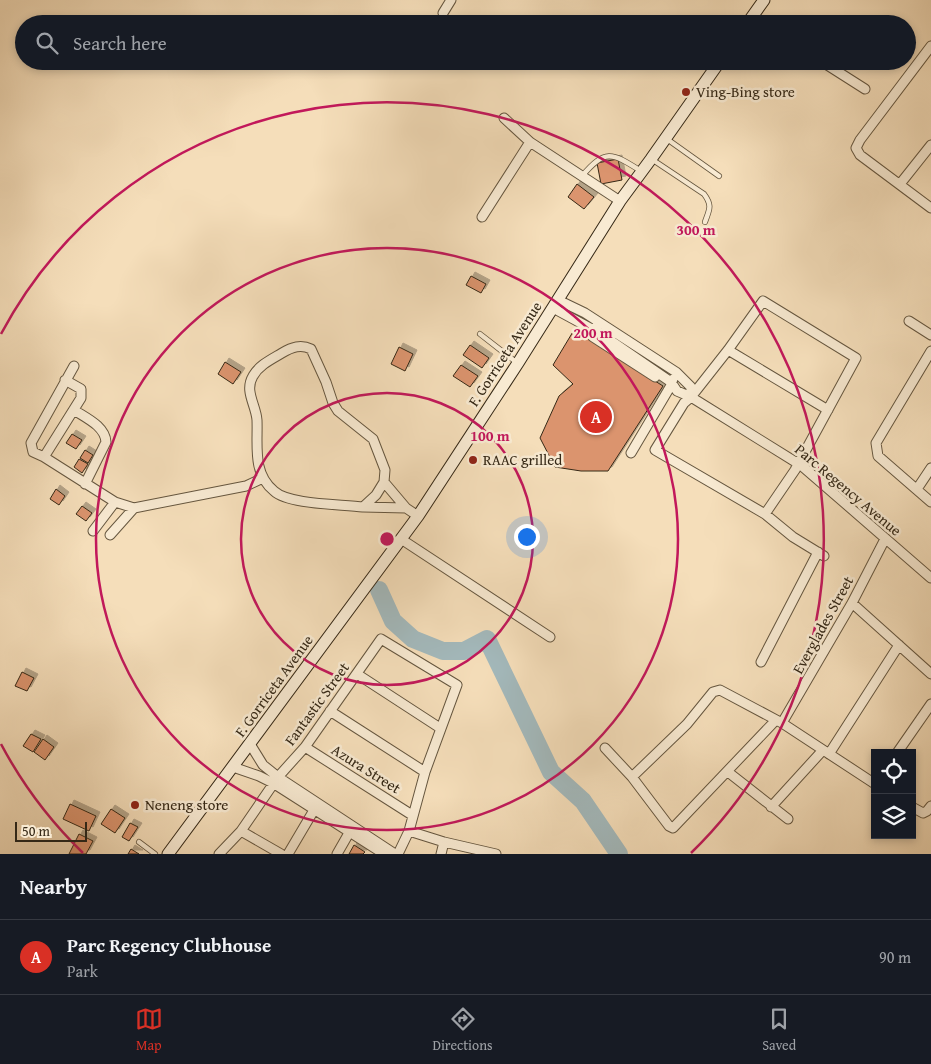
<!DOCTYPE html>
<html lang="en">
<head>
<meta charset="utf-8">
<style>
	body { margin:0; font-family:"Gentium Book Plus",serif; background:#242831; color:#f1f3f6 }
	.controls { position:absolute; right:15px; bottom:15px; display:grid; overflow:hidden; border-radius:0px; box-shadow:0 2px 8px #0003 }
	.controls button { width:45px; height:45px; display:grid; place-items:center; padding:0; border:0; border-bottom:1px solid #363941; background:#171b24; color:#f1f3f6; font:25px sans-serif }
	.scale { position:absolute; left:15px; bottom:12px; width:72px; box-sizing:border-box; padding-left:5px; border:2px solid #352816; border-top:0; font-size:14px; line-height:18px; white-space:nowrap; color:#352816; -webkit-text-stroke:4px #f8ead2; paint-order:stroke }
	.you { position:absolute; left:526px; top:536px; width:18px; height:18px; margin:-12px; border:4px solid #fff; border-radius:50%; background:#1a73e8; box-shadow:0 0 0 8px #1a73e833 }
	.badge { display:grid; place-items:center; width:32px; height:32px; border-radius:50%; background:#d93025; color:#fff; font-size:16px; font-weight:700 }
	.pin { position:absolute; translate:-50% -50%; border:2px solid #fff; box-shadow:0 1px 5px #0006 }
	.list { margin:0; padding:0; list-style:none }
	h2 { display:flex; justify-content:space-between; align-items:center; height:65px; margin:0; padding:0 20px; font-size:21px }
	h2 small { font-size:16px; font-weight:400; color:#9ea1a6 }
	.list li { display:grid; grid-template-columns:32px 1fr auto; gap:15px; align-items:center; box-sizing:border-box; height:75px; padding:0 20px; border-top:1px solid #363941 }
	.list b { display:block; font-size:19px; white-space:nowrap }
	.list p { margin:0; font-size:16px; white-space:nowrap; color:#9ea1a6 }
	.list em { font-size:16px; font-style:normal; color:#9ea1a6 }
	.icon { flex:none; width:28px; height:28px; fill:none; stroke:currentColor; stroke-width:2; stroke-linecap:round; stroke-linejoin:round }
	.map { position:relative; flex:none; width:931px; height:854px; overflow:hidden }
	.search { position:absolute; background:#171b24; box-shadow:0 2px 8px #0003; left:15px; right:15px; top:15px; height:55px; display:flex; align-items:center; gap:12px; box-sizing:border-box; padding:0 18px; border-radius:28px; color:#9ea1a6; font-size:19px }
	.sheet { height:140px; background:#171b24 }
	nav { display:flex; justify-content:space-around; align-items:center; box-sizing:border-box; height:70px; border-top:1px solid #363941; background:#171b24; font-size:14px; color:#9ea1a6 }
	nav a { display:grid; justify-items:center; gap:2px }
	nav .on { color:#d93025 }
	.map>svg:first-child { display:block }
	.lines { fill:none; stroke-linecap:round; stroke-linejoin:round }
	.river { stroke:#a3b9bc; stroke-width:18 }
	.building { fill:#db946e; stroke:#352816; filter:url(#shadow) }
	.service-casing { stroke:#65563f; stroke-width:6 }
	.minor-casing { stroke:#65563f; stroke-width:11 }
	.secondary-casing { stroke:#352816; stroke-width:13 }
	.service { stroke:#f8ead2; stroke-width:4.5 }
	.minor { stroke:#f8ead2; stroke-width:9 }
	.secondary { stroke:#f8ead2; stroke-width:11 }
	.ring { fill:none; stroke:#c2185b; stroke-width:2.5 }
	.poi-dot { fill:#8f2418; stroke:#f8ead2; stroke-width:2 }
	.labels { text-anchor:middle; stroke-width:5; stroke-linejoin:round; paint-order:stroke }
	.poi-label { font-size:15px; fill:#352816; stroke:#f8ead2; text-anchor:start }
	.street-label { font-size:15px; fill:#352816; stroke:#f8ead2 }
	.centre { fill:#c2185b; stroke:#f8ead2; stroke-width:2.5 }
	.ring-label { font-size:15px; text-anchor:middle; font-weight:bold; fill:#c2185b; stroke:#f8ead2; stroke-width:5; stroke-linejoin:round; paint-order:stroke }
</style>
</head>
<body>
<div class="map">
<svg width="931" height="854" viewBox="0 0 931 854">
	<defs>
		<filter id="shadow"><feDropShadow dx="4" dy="-4" stdDeviation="0" flood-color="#0004"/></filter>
	</defs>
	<rect width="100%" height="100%" fill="#f5deba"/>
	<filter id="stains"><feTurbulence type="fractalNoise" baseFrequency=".004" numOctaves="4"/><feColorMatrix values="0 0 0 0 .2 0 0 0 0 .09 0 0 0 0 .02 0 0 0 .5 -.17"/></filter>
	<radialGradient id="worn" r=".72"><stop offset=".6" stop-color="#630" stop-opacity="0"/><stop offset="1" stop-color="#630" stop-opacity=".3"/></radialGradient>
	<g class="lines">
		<path class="river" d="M379 590 393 621 413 639 443 651H464L487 639 551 772 583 801 619 854"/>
	</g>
	<path class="building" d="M618 159 622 180 601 184 597 163Z
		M577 184 594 197 584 209 568 197Z
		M471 276 486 284 481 293 466 285Z
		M574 330 663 386 608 471H581L555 467 540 438 559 396 573 384 553 365Z
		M470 345 489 358 482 368 463 355Z
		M399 347 413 354 405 371 391 364Z
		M225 362 241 372 233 384 218 374Z
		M461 365 478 376 470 387 453 376Z
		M72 434 82 440 76 449 66 443Z
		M85 450 93 455 88 463 80 458Z
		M79 459 88 464 82 473 74 467Z
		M56 489 65 496 59 505 50 499Z
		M82 506 92 513 86 521 76 514Z
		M22 672 34 678 27 691 15 686Z
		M31 734 41 739 33 752 23 746Z
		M43 739 54 747 45 760 34 752Z
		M70 804 96 816 89 831 63 819Z
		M111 809 125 818 115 833 101 824Z
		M130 823 138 827 129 841 122 837Z
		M79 834 93 841 86 854H69Z
		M354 845 365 852 363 854H349Z
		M131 849 139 854H128Z"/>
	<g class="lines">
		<g class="service-casing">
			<path id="service" d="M667 139 719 176
				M653 160 704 194C713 206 709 210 705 222
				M582 176C606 148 612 153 641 171
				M480 334 516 362
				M139 842 155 854"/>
		</g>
		<g class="minor-casing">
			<path id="minor" d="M443 13 451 0
				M751 18 761 24
				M931 46 860 140 856 148 860 155 931 208
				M821 61 865 89
				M504 118 530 142 620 201
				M900 184 931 145
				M482 217 530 142
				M558 300 585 313 676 372 691 387V397
				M553 308 601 334 671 382 677 391 691 397 802 466 931 578
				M909 321 931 335
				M597 326 592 334 593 337 655 377
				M728 350 828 410
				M931 351 876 443 878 456 931 502
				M74 366 31 443 33 452 44 457 115 502 134 508 246 486 263 478
				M74 410C86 418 105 426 106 442L85 484
				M631 453 670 387 673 379
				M44 457 81 398V389L65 380
				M384 482 376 495 363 507C342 504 289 505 274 491 252 473 258 445 257 420 256 405 244 391 253 376 259 365 272 359 282 353 292 347 301 344 311 349L326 382 333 403 338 411 373 439 385 470 384 482 406 508 418 516
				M917 489 931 468
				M363 507 406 508
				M765 514 795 470 856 358 763 301 728 350 691 397 684 403 655 450 765 514 793 537 824 556
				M93 531 115 502
				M110 535 134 508
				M401 539 550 637
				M852 603 931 674
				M761 662 818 552
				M357 674 440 728
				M330 711 425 772
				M782 723 852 603 885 539
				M250 744 263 765 278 777 395 854
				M305 747 412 815
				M605 748 632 777 669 826 673 828 775 721
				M897 753 931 704
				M829 754 899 645
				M233 767 259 776 273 783 384 854
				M728 772 788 819
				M632 777 687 724 713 692 720 690 782 723 875 784
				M771 807 823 750
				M912 807 923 813 927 811 931 806
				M241 831 281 854
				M409 831 444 842 496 854
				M219 854 241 831 278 777 305 747 381 639 457 685 425 772 409 831 398 854
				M288 854 314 810
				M337 854 349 833
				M441 854 444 842"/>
		</g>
		<g class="secondary-casing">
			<path id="secondary" d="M747 24 764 0
				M168 854 418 516 518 363 620 201 651 159 720 61"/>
		</g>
		<use href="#service" class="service"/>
		<use href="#minor" class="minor"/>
		<use href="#secondary" class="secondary"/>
	</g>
	<g class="ring">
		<circle cx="387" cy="539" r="146"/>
		<circle cx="387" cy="539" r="291"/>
		<path d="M83 853A437 437 0 0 1 1 744M1 334A437 437 0 1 1 691 853"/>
	</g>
	<g class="poi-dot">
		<circle cx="686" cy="92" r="5"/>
		<circle cx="473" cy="460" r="5"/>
		<circle cx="135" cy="805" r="5"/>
	</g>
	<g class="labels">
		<g class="poi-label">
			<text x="696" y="97">Ving-Bing store</text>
			<text x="483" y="465">RAAC grilled</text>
			<text x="145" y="810">Neneng store</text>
		</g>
		<g class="street-label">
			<text transform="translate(505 354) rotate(-57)" y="5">F. Gorriceta Avenue</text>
			<text transform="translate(848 490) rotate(40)" y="5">Parc Regency Avenue</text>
			<text transform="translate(823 625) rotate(-61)" y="5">Everglades Street</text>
			<text transform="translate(274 686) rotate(-54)" y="5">F. Gorriceta Avenue</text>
			<text transform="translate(317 704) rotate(-54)" y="5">Fantastic Street</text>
			<text transform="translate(366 769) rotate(32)" y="5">Azura Street</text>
		</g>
	</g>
	<circle cx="387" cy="539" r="8" class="centre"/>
	<g class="ring-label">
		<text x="696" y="235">300 m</text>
		<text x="593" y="338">200 m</text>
		<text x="490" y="441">100 m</text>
	</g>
	<rect width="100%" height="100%" filter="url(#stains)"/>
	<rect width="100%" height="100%" fill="url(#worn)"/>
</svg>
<div class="controls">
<button><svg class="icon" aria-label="locate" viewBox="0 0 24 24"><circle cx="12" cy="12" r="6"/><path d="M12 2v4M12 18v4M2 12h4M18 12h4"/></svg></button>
<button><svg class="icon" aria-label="layers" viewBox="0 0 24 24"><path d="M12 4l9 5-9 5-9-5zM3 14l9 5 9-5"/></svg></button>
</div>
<div class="scale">50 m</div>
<div class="you"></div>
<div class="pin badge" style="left:596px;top:417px">A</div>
<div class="search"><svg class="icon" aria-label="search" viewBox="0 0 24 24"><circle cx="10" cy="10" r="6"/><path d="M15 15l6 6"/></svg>Search here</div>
</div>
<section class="sheet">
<h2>Nearby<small></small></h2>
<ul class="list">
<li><span class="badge">A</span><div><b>Parc Regency Clubhouse</b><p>Park</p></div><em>90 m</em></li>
</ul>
</section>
<nav>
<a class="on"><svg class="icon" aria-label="map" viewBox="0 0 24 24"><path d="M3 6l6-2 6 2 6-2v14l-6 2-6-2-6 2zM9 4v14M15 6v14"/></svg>Map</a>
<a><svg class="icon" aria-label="directions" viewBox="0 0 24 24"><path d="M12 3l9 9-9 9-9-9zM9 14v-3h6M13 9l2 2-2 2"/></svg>Directions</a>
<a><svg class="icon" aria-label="saved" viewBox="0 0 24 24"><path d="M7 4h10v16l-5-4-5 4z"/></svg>Saved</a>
</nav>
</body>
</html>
